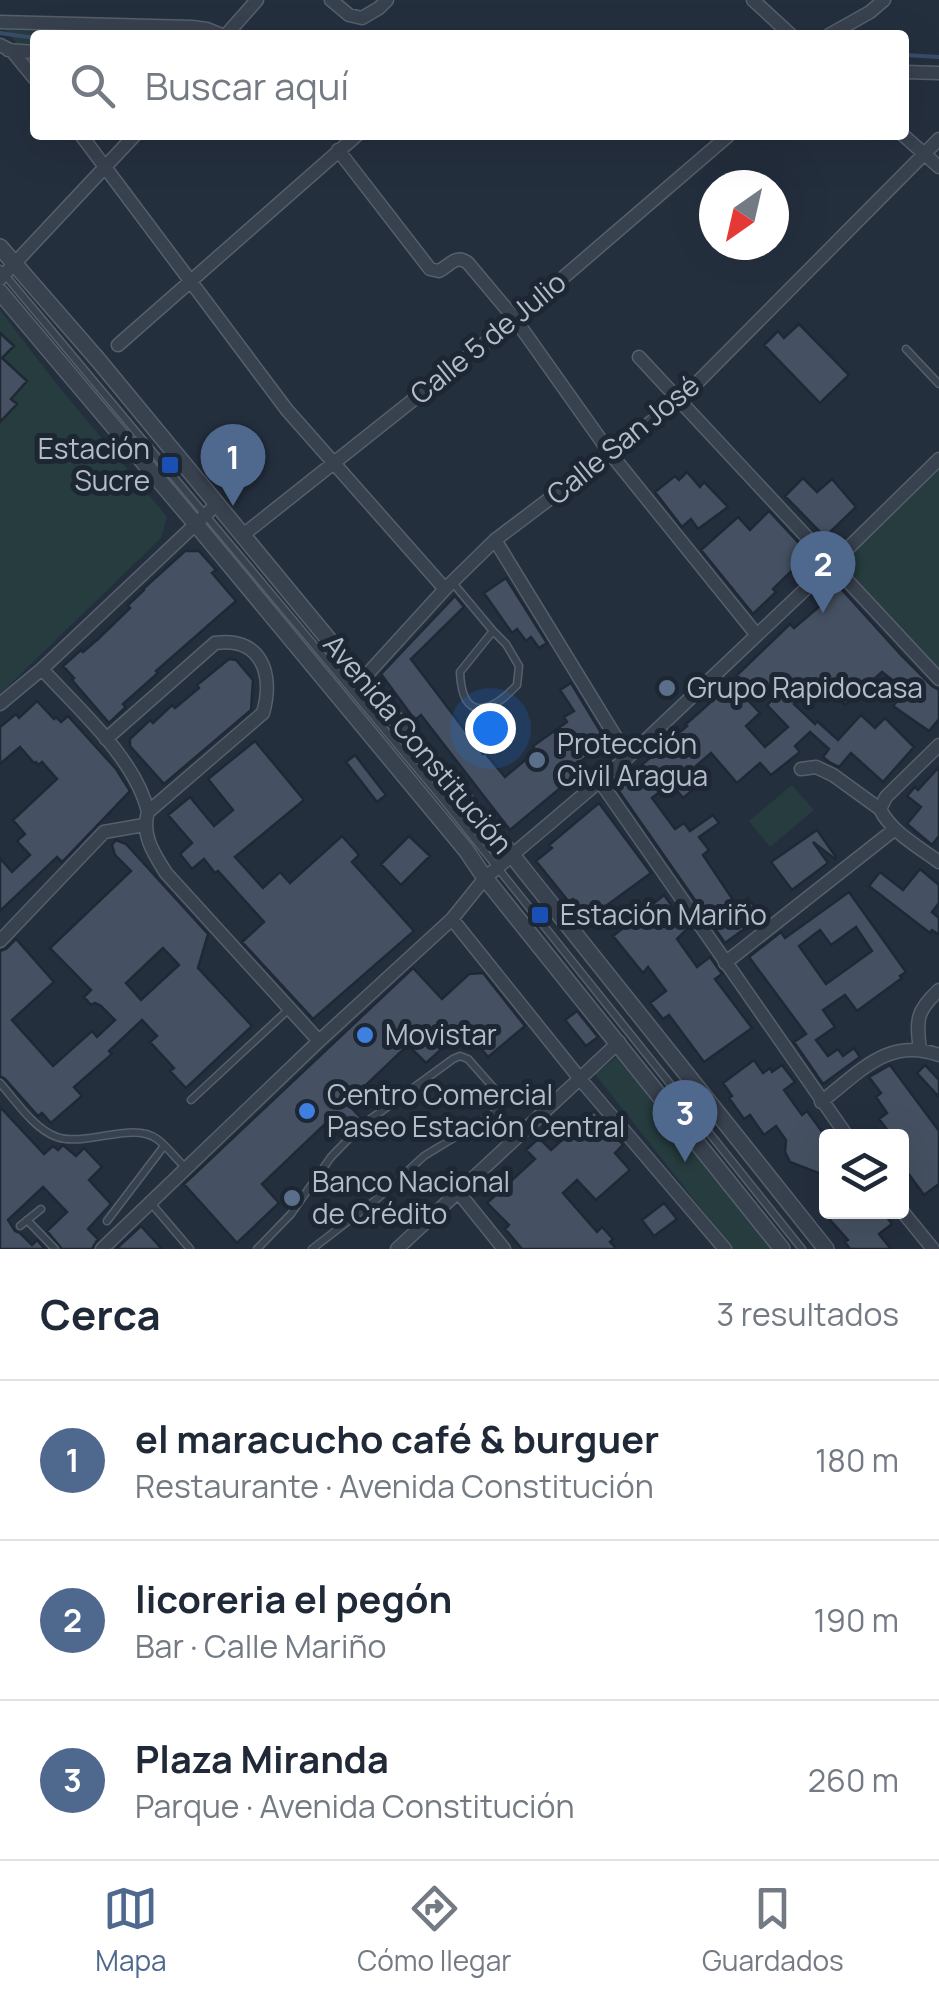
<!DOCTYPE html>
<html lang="es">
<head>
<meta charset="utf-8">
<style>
	body { margin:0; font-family:Manrope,sans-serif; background:#f2f2f3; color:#1f2937 }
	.controls { position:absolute; right:30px; bottom:30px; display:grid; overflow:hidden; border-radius:10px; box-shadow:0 10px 40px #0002 }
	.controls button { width:90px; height:90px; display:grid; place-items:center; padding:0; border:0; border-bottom:2px solid #e0e1e3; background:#fff; color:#1f2937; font:50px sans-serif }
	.compass { position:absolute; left:699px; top:170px; width:90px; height:90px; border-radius:50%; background:#fff; box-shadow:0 10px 40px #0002; rotate:214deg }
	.you { position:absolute; left:490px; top:728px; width:35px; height:35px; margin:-25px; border:8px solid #fff; border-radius:50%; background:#1a73e8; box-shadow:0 0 0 15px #1a73e833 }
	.badge { display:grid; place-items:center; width:65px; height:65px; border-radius:50%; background:#4f688e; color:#fff; font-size:32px; font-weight:700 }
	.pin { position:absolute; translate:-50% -82px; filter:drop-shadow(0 2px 5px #0008) }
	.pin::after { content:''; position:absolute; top:52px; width:35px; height:30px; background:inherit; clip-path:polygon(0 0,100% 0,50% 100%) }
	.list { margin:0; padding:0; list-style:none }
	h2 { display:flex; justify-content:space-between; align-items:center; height:130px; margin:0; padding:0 40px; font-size:42px }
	h2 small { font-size:32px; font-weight:400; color:#747a83 }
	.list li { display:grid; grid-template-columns:65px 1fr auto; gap:30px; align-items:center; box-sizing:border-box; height:160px; padding:0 40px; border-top:2px solid #e0e1e3 }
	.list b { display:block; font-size:38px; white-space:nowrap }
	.list p { margin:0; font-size:32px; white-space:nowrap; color:#747a83 }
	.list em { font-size:32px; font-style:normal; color:#747a83 }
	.icon { flex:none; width:55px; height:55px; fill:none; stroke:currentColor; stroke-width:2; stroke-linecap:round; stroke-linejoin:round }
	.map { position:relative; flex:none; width:939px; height:1249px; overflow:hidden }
	.search { position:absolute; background:#fff; box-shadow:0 10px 40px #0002; left:30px; right:30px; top:30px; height:110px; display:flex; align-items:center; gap:25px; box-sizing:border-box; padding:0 35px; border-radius:10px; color:#747a83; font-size:38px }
	.sheet { height:610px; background:#fff }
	nav { display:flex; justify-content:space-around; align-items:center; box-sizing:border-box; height:140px; border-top:2px solid #e0e1e3; background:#fff; font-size:28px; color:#747a83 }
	nav a { display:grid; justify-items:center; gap:5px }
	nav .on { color:#4f688e }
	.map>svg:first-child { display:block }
	.green { fill:#263c3f }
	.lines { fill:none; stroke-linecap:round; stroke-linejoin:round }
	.stream { stroke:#394c67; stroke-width:4 }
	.building { fill:#455162; stroke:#1f2835; stroke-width:2.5; fill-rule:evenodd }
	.service-casing { stroke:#565f6c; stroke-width:9 }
	.minor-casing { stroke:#565f6c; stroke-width:15 }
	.tertiary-casing { stroke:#565f6c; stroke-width:18 }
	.service { stroke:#38414e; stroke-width:6 }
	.minor { stroke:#38414e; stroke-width:12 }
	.tertiary { stroke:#38414e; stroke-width:15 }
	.transit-dot { fill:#1a4fb4; stroke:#1d2633; stroke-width:4 }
	.service-dot { fill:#5c6f8a; stroke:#1d2633; stroke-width:4 }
	.shop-dot { fill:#3f7fe0; stroke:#1d2633; stroke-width:4 }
	.labels { text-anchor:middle; stroke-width:10; stroke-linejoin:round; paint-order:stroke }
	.street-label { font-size:28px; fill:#b4bcc9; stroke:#1d2633 }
	.poi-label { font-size:28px; fill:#b4bcc9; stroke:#1d2633; text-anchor:start }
</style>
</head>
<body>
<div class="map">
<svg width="939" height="1249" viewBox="0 0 939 1249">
	<rect width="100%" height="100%" fill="#242f3e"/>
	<path class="green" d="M1 25 185 29 208 35H35V48L20 47Z
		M0 310 55 382 167 517 161 538 0 694Z
		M939 459V678L832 564Z
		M792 785 814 810 770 847 749 821Z
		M620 1054 775 1249H733L595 1074Z"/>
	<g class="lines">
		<path class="stream" d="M0 33 35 38
			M904 55 939 57"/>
	</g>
	<path class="building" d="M799 324 849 375 820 403 764 345 778 331 784 338Z
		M0 333 14 346 2 358 27 381 11 399 17 404 0 422Z
		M687 472 700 487 704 482 728 507 698 529 691 519 682 527 655 492 675 476 679 480Z
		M803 478 817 492 832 479 856 507 825 537 785 496Z
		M769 511 809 554 773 589 776 592 753 614 701 550 738 517 750 530Z
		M185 551H199L216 570 212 573 236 601 156 671 158 673 123 704 126 707 109 723 72 680 74 678 63 666 81 650 83 652 98 639 130 608 128 605 144 590 143 589Z
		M506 578 547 643 539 648 531 637 526 641 517 629 512 633 484 593Z
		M835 582 901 655 932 686 939 690V719L929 731 893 706 899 699 894 695 897 692 892 689 896 683 882 672 845 705 823 681 814 690 812 687 794 704 815 724 817 721 838 740 861 715 875 728 885 718 914 747 883 782 851 753 839 767 829 762 823 757 829 749 810 732 795 746 800 752 771 775 760 763 737 783 711 753 696 766 699 770 687 779 695 788 683 798 671 783 652 798 675 829 684 823 690 831 713 815 719 823 699 837 709 850 703 855 737 906 748 898 762 916 725 943 616 787 687 726 685 725 739 677 737 675 790 624 794 628 828 599 823 593ZM759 683 774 698 767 705 788 727 765 747 746 726 760 713 745 697Z
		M455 596 464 607 411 659 483 754 485 753 505 777 536 751 533 746 567 722 564 717 574 711 560 690 571 683 608 744 576 764 582 770 510 830 421 715 415 720 381 674Z
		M229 659 236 660 253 680 251 710 164 784 130 746V739L150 720 153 723 172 705 175 708 199 688 197 685Z
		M37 701 54 719 56 717 61 722 68 716 116 769 130 791 64 860 62 862 57 857 0 911V858L12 872 30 855 17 841 25 834 13 820 57 779 42 762 38 765 36 762 34 763 20 747 0 764V727L16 714 19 718Z
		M255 741 304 800 235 857 263 888 280 872 290 883 342 836 359 855 352 862 414 931 313 1019 242 942 264 922 218 871 215 873 204 859 192 869 180 854 192 843 168 815 190 797 214 826 233 810 208 779Z
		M355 755 386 795 377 802 346 762Z
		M939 767V836L932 845 907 824 921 807 907 796 915 787 918 790Z
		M599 803 651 873 588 919 573 899 569 902 536 861 552 848 549 845Z
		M817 830 836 857 835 859 813 842 828 863 792 890 771 862Z
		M409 836 430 856 401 885 381 864Z
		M116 840 126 844 208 934 198 968 252 1026 186 1088 170 1071 174 1068 150 1042 157 1036 142 1020 109 1051 112 1054 74 1087 82 1096 51 1123 42 1113 38 1116 5 1079 0 1076V951L6 949 16 939 54 982 12 1020 53 1066 92 1031 97 1037 115 1020 101 1006 95 1003 91 1005 84 997 91 990 50 948 131 871 115 855 112 845ZM163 948 179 965 141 1000 126 983Z
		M920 869 939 885V903L932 912 939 918V935L932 930 930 933 869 886 880 872 903 890Z
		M849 892 906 972 900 976 902 978 857 1011 845 995 823 1010 835 1027 816 1040 828 1056 838 1049 843 1056 854 1048 860 1057 823 1084 794 1042 806 1034 749 957 781 932 785 938ZM856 927 872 951 826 984 799 946 820 930 831 945Z
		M664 895 688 928 677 939 697 967 710 957 722 974 715 979 752 1028 704 1062 669 1015 663 1019 650 1003 666 991 648 967 643 973 613 936Z
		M413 968 442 999 469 974 483 973 525 1026 488 1057 464 1029 426 1063 408 1045 347 1103 361 1118 339 1136 326 1123 262 1184 279 1203 237 1243 184 1184Z
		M577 1011 598 1037 586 1046 565 1020Z
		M754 1060 763 1073 770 1068 772 1072 782 1065 795 1082 784 1090 802 1115 807 1111 826 1137V1176L790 1162 785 1152 786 1140 776 1126 764 1135 750 1115 744 1119 729 1098 732 1096 723 1083Z
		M890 1065 939 1131V1184L924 1195 902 1165V1136H892L879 1119 887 1113 876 1097 881 1093 869 1077Z
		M925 1065 939 1080V1097L917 1073Z
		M0 1107 44 1154 53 1146 58 1150 63 1145 76 1156 84 1148 102 1167 89 1180 111 1204 88 1229 98 1239 92 1249H62L47 1231 67 1212 43 1187 8 1220 15 1231 20 1233 32 1245 37 1240 45 1249H0Z
		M594 1111 623 1145 615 1153 630 1170 596 1200 577 1180 563 1193 597 1232 602 1227 613 1239 610 1242 617 1249H522L505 1229 509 1225 487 1203 535 1159 526 1150 539 1138 551 1150Z
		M664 1203 677 1219 654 1236 642 1220Z
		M823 1212H883L892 1224 879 1234 891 1249H850L845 1242 848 1240Z
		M141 1226 162 1249H116Z"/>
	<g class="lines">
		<g class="service-casing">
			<path id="service" d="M0 269 445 802 802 1249
				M906 349 939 384
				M453 583 493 631
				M493 631 506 644 519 666 517 685C490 714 462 722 460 672Z
				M0 1083C16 1101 34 1129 57 1137 86 1147 133 1121 157 1139 168 1147 176 1159 185 1167
				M191 1100 289 1009
				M150 1202 190 1249
				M27 1220 55 1249
				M107 1221 164 1146
				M20 1226 41 1209
				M257 1249 291 1214 331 1157 361 1126 453 1059 460 1056 468 1059 499 1094 500 1105 493 1114 424 1156 377 1199 312 1249"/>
		</g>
		<g class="minor-casing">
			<path id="minor" d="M331 0 349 15 362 18 379 8 387 0
				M753 0 791 35
				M0 22 192 27 207 29 222 35
				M226 35 257 0
				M829 35 870 12 884 0
				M0 45 12 51 35 79
				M8 50 35 52
				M904 72 939 73
				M81 135 287 410 445 589
				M903 135 939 167
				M338 150 430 269 439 271C450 265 456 254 468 263L515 319 610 453 756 634
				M0 279 135 135
				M118 345 357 135
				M639 357 939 679
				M243 535 515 319 729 135
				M495 540 628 757
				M42 669C78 709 136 759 148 812
				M362 680 445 589 495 540 679 401 939 139
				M0 704 42 669 218 503
				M106 739 215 643C262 636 274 675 263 713L148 812C141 835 154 854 166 873L319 1041
				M939 745 886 797 880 809C891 832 919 847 939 862
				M801 769 816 767 833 775 880 809
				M599 780 847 1136
				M452 919 581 1080 725 1249
				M0 941 104 832 144 825
				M725 963 895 829
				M920 1050C916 1020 916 1011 939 990
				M821 1102C859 1073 888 1036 939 1055
				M459 1193 504 1249
				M902 1211 933 1249
				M102 1249 319 1041 452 919 485 878 628 757 832 564 939 459
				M397 1249 619 1042"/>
		</g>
		<g class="tertiary-casing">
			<path id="tertiary" d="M0 247 99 361 362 680 512 855 826 1249
				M0 292 195 523 466 850 485 878 782 1249"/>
		</g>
		<use href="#service" class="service"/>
		<use href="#minor" class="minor"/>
		<use href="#tertiary" class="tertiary"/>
	</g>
	<g class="transit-dot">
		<rect x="160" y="455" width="20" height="20" rx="5"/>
		<rect x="530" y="905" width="20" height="20" rx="5"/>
	</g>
	<g class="service-dot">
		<circle cx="667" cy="688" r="10"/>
		<circle cx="537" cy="760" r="10"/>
		<circle cx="292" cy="1198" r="10"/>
	</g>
	<g class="shop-dot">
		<circle cx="365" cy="1035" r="10"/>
		<circle cx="307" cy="1111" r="10"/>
	</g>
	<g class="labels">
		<g class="street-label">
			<text transform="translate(488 338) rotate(-39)" y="10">Calle 5 de Julio</text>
			<text transform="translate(623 440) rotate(-39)" y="10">Calle San José</text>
			<text transform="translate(418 744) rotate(50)" y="10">Avenida Constitución</text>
		</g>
		<g class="poi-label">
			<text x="150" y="459" text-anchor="end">Estación<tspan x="150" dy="32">Sucre</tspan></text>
			<text x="687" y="698">Grupo Rapidocasa</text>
			<text x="557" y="754">Protección<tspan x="557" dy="32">Civil Aragua</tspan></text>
			<text x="560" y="925">Estación Mariño</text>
			<text x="385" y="1045">Movistar</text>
			<text x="327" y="1105">Centro Comercial<tspan x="327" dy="32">Paseo Estación Central</tspan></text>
			<text x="312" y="1192">Banco Nacional<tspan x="312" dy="32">de Crédito</tspan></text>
		</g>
	</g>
</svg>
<div class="controls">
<button><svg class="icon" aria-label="layers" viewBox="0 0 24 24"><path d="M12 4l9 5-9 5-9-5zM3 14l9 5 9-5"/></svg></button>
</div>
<svg class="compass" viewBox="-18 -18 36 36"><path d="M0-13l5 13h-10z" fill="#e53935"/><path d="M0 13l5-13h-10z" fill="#747a83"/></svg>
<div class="you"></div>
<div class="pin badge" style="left:233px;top:506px">1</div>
<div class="pin badge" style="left:823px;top:613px">2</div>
<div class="pin badge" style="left:685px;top:1162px">3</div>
<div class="search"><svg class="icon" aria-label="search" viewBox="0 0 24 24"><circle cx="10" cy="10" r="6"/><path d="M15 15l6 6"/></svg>Buscar aquí</div>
</div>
<section class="sheet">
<h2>Cerca<small>3 resultados</small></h2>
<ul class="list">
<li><span class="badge">1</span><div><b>el maracucho café &amp; burguer</b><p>Restaurante · Avenida Constitución</p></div><em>180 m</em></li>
<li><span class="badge">2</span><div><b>licoreria el pegón</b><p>Bar · Calle Mariño</p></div><em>190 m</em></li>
<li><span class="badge">3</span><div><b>Plaza Miranda</b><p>Parque · Avenida Constitución</p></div><em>260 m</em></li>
</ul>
</section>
<nav>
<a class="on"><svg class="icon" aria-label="map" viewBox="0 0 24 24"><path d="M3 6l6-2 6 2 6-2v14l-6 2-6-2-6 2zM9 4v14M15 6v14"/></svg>Mapa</a>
<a><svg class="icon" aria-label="directions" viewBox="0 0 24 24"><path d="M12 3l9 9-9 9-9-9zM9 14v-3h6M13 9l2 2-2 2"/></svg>Cómo llegar</a>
<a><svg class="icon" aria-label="saved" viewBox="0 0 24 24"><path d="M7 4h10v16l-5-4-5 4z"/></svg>Guardados</a>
</nav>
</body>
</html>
